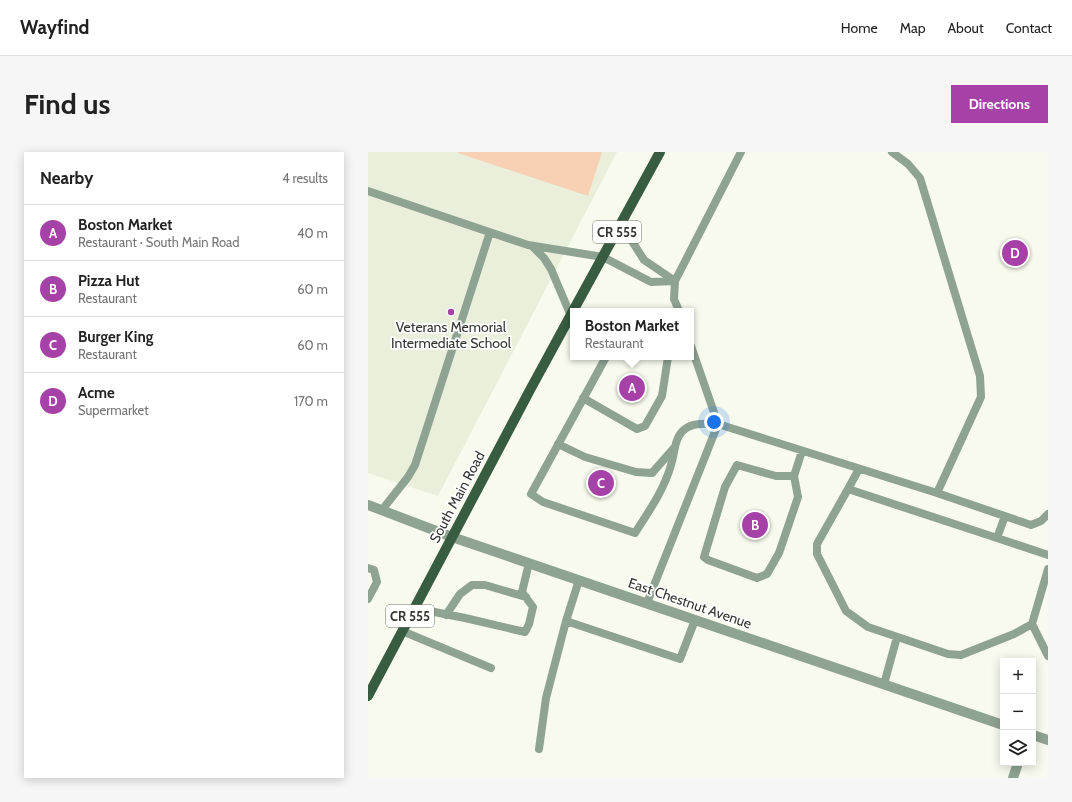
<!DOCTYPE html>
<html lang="en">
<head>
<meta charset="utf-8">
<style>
	body { margin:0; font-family:Cabin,sans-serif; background:#f6f6f6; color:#222 }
	.controls { position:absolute; right:12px; bottom:12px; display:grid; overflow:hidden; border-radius:0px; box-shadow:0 2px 10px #0003 }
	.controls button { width:36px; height:36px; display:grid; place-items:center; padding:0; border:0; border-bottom:1px solid #e0e0e0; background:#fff; color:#222; font:20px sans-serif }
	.you { position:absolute; left:346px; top:270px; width:14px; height:14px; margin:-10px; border:3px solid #fff; border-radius:50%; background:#1a73e8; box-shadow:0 0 0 6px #1a73e833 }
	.badge { display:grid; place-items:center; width:26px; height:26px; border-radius:50%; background:#a642a7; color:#fff; font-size:13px; font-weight:700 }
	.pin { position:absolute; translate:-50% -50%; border:2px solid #fff; box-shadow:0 1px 4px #0006 }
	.popup { position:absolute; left:202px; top:156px; width:124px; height:52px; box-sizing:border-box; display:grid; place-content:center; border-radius:0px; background:#fff; filter:drop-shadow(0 1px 3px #0005); font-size:13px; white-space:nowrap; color:#767676 }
	.popup b { font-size:15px; color:#222 }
	.popup::after { content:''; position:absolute; left:50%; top:100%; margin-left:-8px; border:8px solid transparent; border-top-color:#fff }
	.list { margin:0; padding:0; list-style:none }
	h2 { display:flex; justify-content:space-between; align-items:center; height:52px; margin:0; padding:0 16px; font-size:17px }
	h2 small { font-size:13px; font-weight:400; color:#767676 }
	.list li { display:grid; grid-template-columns:26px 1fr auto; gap:12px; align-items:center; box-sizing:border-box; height:56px; padding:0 16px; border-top:1px solid #e0e0e0 }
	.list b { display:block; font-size:15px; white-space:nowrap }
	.list p { margin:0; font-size:13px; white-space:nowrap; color:#767676 }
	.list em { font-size:13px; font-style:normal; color:#767676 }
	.icon { flex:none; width:22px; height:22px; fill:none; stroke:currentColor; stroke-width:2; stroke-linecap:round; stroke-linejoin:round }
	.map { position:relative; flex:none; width:680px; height:626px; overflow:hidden; border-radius:0px }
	header { display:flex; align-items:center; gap:24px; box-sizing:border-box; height:56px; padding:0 20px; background:#fff; border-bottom:1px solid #e0e0e0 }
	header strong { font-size:19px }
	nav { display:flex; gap:22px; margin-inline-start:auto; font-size:14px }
	.intro { display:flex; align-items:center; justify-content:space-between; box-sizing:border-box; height:96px; padding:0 24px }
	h1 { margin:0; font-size:28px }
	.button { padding:10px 18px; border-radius:0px; background:#a642a7; color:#fff; font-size:14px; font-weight:700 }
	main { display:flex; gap:24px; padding:0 24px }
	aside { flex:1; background:#fff; border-radius:0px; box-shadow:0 2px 10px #0003 }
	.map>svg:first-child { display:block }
	.built { fill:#e9efda }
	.green { fill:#f8d1b4 }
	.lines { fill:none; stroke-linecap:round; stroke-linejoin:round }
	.service { stroke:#8fa392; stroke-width:8 }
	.minor { stroke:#8fa392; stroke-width:10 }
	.tertiary { stroke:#8fa392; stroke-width:10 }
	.primary { stroke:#385c40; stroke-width:10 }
	.poi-dot { fill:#a642a7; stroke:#fff; stroke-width:1.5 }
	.labels { text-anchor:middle; stroke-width:3.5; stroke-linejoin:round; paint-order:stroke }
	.shield { fill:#fff; stroke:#71726e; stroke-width:1 }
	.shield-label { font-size:13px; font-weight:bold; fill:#343530 }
	.poi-label { font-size:14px; fill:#343530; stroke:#fff }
	.street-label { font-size:14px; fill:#343530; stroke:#fff }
</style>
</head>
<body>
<header>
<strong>Wayfind</strong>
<nav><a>Home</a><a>Map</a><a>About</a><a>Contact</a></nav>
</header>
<div class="intro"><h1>Find us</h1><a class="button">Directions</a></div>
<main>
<aside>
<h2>Nearby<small>4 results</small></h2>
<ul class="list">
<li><span class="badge">A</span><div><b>Boston Market</b><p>Restaurant · South Main Road</p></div><em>40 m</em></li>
<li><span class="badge">B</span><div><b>Pizza Hut</b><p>Restaurant</p></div><em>60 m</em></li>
<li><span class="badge">C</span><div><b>Burger King</b><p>Restaurant</p></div><em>60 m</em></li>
<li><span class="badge">D</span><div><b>Acme</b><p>Supermarket</p></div><em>170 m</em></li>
</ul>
</aside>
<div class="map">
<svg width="680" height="626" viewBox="0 0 680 626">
	<rect width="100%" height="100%" fill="#f7faed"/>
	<path class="built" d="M0 0H249L70 344 0 321Z"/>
	<path class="green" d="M90 0H234L220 44 90 1Z"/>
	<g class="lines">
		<path class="service" d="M0 39 160 93 235 105 283 130 307 129
			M253 72 276 108 307 129
			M164 94 176 106 183 117 203 164
			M311 159 306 147 307 129 373 0
			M323 194 350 272 569 341 613 245 612 224 552 26 540 12 524 0
			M238 205 163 342 175 350 267 381C281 359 296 338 303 313 307 301 306 285 317 277 325 270 340 272 350 272L279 451
			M215 246 269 277 277 274 294 244 300 205
			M190 292 217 305 268 320 284 321 306 296
			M491 317 480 337 629 386
			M426 324H408L369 313 357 335 336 405 340 408 389 426 399 422 411 401 430 345 426 324 434 299
			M480 337 449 392V402L478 459 500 475 580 502 593 503 646 482 664 472 680 417
			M569 341 663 373 673 369 680 362
			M14 358 40 325 47 313 122 80
			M637 364 629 386 680 403
			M0 416 6 418 9 430 0 447
			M46 456 97 466 157 480 161 472 165 455 154 440 161 411
			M78 463 92 442 104 433H117L158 445
			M198 469 312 507 327 468
			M664 472 680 504
			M34 479 123 516
			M516 532 529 485
			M171 597 178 546 198 469 211 428"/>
		<path class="minor" d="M645 626 650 611"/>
		<path class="tertiary" d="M0 353 84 385 635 573
			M665 583 680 588"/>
		<path class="primary" d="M205 159 292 0
			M0 544 162 238 205 159"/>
	</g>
	<circle class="poi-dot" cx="83" cy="160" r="4"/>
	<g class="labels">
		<g class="shield">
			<rect x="225" y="69" width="48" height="22" rx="3"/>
			<rect x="18" y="453" width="48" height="22" rx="3"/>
		</g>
		<g class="shield-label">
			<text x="249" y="85">CR 555</text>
			<text x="42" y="469">CR 555</text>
		</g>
		<g class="poi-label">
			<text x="83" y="180">Veterans Memorial<tspan x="83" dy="16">Intermediate School</tspan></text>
		</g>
		<g class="street-label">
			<text transform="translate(89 345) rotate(-62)" y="5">South Main Road</text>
			<text transform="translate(322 451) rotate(19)" y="5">East Chestnut Avenue</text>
		</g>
	</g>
</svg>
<div class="controls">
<button>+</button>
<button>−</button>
<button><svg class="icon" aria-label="layers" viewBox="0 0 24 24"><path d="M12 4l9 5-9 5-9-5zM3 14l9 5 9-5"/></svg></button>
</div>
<div class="you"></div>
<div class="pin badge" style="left:264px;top:236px">A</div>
<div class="popup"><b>Boston Market</b>Restaurant</div>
<div class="pin badge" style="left:387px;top:373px">B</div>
<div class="pin badge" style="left:233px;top:331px">C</div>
<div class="pin badge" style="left:647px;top:101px">D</div>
</div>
</main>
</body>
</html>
